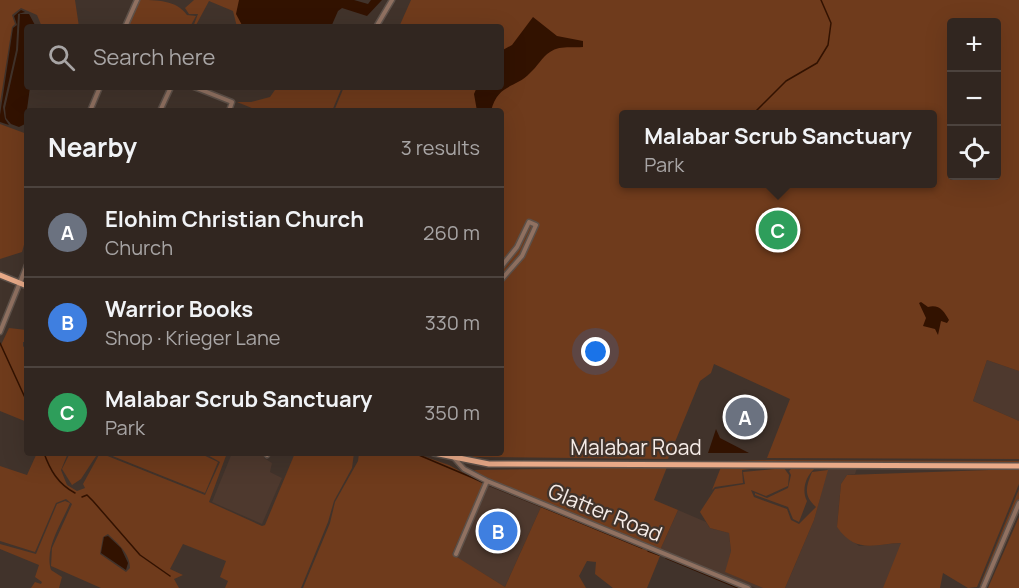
<!DOCTYPE html>
<html lang="en">
<head>
<meta charset="utf-8">
<style>
	body { margin:0; font-family:Manrope,sans-serif; background:#3d322d; color:#f1f3f6 }
	.controls { position:absolute; right:18px; top:18px; display:grid; overflow:hidden; border-radius:6px; box-shadow:0 6px 24px #0002 }
	.controls button { width:54px; height:54px; display:grid; place-items:center; padding:0; border:0; border-bottom:2px solid #4c433e; background:#312620; color:#f1f3f6; font:30px sans-serif }
	.you { position:absolute; left:596px; top:352px; width:21px; height:21px; margin:-15px; border:4px solid #fff; border-radius:50%; background:#1a73e8; box-shadow:0 0 0 9px #1a73e833 }
	.badge { display:grid; place-items:center; width:39px; height:39px; border-radius:50%; background:#65c5ef; color:#fff; font-size:20px; font-weight:700 }
	.pin { position:absolute; translate:-50% -50%; border:3px solid #fff; box-shadow:0 2px 6px #0006 }
	.popup { position:absolute; left:619px; top:110px; width:318px; height:78px; box-sizing:border-box; display:grid; place-content:center; border-radius:6px; background:#312620; filter:drop-shadow(0 2px 4px #0005); font-size:20px; white-space:nowrap; color:#a8a5a5 }
	.popup b { font-size:22px; color:#f1f3f6 }
	.popup::after { content:''; position:absolute; left:50%; top:100%; margin-left:-12px; border:12px solid transparent; border-top-color:#312620 }
	.list { margin:0; padding:0; list-style:none }
	h2 { display:flex; justify-content:space-between; align-items:center; height:78px; margin:0; padding:0 24px; font-size:26px }
	h2 small { font-size:20px; font-weight:400; color:#a8a5a5 }
	.list li { display:grid; grid-template-columns:39px 1fr auto; gap:18px; align-items:center; box-sizing:border-box; height:90px; padding:0 24px; border-top:2px solid #4c433e }
	.list b { display:block; font-size:22px; white-space:nowrap }
	.list p { margin:0; font-size:20px; white-space:nowrap; color:#a8a5a5 }
	.list em { font-size:20px; font-style:normal; color:#a8a5a5 }
	.icon { flex:none; width:33px; height:33px; fill:none; stroke:currentColor; stroke-width:2; stroke-linecap:round; stroke-linejoin:round }
	.map { position:relative; flex:none; width:1019px; height:588px; overflow:hidden }
	.search { position:absolute; background:#312620; box-shadow:0 6px 24px #0002; left:24px; top:24px; width:480px; height:66px; display:flex; align-items:center; gap:15px; box-sizing:border-box; padding:0 21px; border-radius:6px; color:#a8a5a5; font-size:22px }
	.panel { position:absolute; background:#312620; box-shadow:0 6px 24px #0002; left:24px; top:108px; width:480px; height:348px; border-radius:6px }
	.map>svg:first-child { display:block }
	.built { fill:#4e392e }
	.green { fill:#6f3b1c; fill-rule:evenodd }
	.water { fill:#321200 }
	.lines { fill:none; stroke-linecap:round; stroke-linejoin:round }
	.stream { stroke:#321200; stroke-width:1.5 }
	.minor-casing { stroke:#5e5149; stroke-width:7 }
	.major-casing { stroke:#5e5149; stroke-width:8 }
	.minor { stroke:#907161; stroke-width:4 }
	.major { stroke:#e9aa88; stroke-width:5 }
	.labels { text-anchor:middle; stroke-width:4.5; stroke-linejoin:round; paint-order:stroke }
	.street-label { font-size:21px; fill:#f6ece7; stroke:#41332b }
</style>
</head>
<body>
<div class="map">
<svg width="1019" height="588" viewBox="0 0 1019 588">
	<rect width="100%" height="100%" fill="#41332b"/>
	<path class="built" d="M987 360 1019 371V421L973 401Z
		M232 453H265L264 458 272 463 270 472 282 478 262 524 212 502Z
		M828 467 857 468 855 474 847 475 841 484 837 527 859 546 902 543 884 588H785L814 520Z
		M483 484 541 507 505 587 451 554Z
		M678 510 706 522 710 528 729 533 731 551 726 572 763 588H756L665 552 661 548Z"/>
	<path class="green" d="M0 0H75L79 27H42L37 15 21 8 12 15 15 24 12 27 0 103Z
		M137 0C158 0 176 0 187 15L196 16 190 27H126Z
		M194 0H239L243 27H237L233 11 209 1 195 27H193L198 14H189L185 8Z
		M411 0H1019V371L987 360 973 401 1019 421V459L767 458 790 399 714 364 711 373 700 381 668 459 474 457 458 453H501V111H334L344 87H501V27H399ZM952 22H996V176H952ZM624 115H932V184H624Z
		M277 87H342L332 111H259L237 102H251L270 97Z
		M0 124 27 134V234L22 252 0 259Z
		M9 328 27 330V342H23V346L27 351V422L0 411V347Z
		M37 453H68L61 470 67 485 77 491 85 488 83 484 100 453 205 495 220 462 204 453H227L209 502 262 526 265 525 295 453H354L352 468 334 501 328 522 301 588H225L228 581 220 577 226 561 183 544 170 569 183 575 174 579 179 588H101L51 566 52 548 72 504 66 499 56 503 35 552 0 541V466L27 475ZM108 534C117 543 130 553 130 568L126 572 100 554 103 537Z
		M70 453H98L81 479 72 485 62 469Z
		M105 453H199L218 462 205 493Z
		M359 453H414L449 465 483 484 452 554 505 587 541 507 660 556 647 588H613L595 574 596 562 587 561 579 576 586 588H303L330 523 335 502 358 461Z
		M767 460 1019 461V463L730 461Z
		M667 467 654 500 678 510 661 548 665 552 487 480 474 470Z
		M721 467H768L742 470 743 483 715 487 712 490Z
		M793 467H817C806 474 801 490 807 501L799 522 793 519 788 507 755 495V493L767 498 788 488 791 475 789 471Z
		M784 468 789 475 788 486 766 496 751 490 754 497 787 509 791 520 799 524 816 507C803 495 806 487 812 472L828 470 814 520 785 588H763L725 572 731 551 729 533 710 528 700 512 715 489 745 484 743 472Z
		M1019 469V484L977 587 968 588 943 573 940 588H883L901 543C873 544 856 554 837 527L841 484 847 475Z
		M1019 489V512L986 588 980 585Z
		M65 501 70 503C62 523 44 548 51 570L62 577 59 588H31L35 582 41 584 42 582 35 577 39 565 0 549V544L36 554 57 504Z
		M1019 517V588H988Z"/>
	<path class="water" d="M239 0H354L368 4 371 0H382L367 16 342 8 338 11 331 27H243L236 14Z
		M21 10 25 12 18 14 16 50 3 107 5 119 9 125 0 122V115L13 28 17 25 14 16Z
		M20 14H29L36 27H27V87H30L25 124 19 127 11 124 6 118 5 108 18 50Z
		M533 17 557 36 583 41V47C572 48 559 45 550 52 542 57 537 67 530 73 515 89 498 83 491 111H477L474 94 477 87H501V51L512 45Z
		M921 302 928 307C939 304 944 311 949 320L947 323 941 321 938 335 935 329 923 326 926 318 919 303Z
		M716 429 720 438 749 453H708Z
		M108 536 121 548 128 563 126 570 101 553 104 537Z"/>
	<g class="lines">
		<path class="stream" d="M752 115 786 81 817 63 828 45 831 23 821 0
			M0 343 27 402
			M44 453C50 470 58 484 75 493
			M414 453 485 483
			M489 485 642 548
			M82 497 87 495 93 501 140 555 170 576
			M648 551 659 555
			M666 558 738 588"/>
		<g class="minor-casing">
			<path id="minor" d="M125 27 137 0
				M376 27 392 0
				M194 87 232 102 229 111
				M90 111 100 87
				M160 111 171 87
				M501 267 517 247 529 222 536 225 522 256 501 280
				M0 332 27 265
				M267 455 268 453
				M455 459 464 469 487 481 748 588
				M456 554 487 481
				M983 588 1019 503"/>
		</g>
		<g class="major-casing">
			<path id="major" d="M0 275 27 286
				M434 453 489 464 1019 466"/>
		</g>
		<use href="#minor" class="minor"/>
		<use href="#major" class="major"/>
	</g>
	<g class="labels">
		<g class="street-label">
			<text x="636" y="455">Malabar Road</text>
			<text transform="translate(605 513) rotate(22)" y="7">Glatter Road</text>
		</g>
	</g>
</svg>
<div class="controls">
<button>+</button>
<button>−</button>
<button><svg class="icon" aria-label="locate" viewBox="0 0 24 24"><circle cx="12" cy="12" r="6"/><path d="M12 2v4M12 18v4M2 12h4M18 12h4"/></svg></button>
</div>
<div class="you"></div>
<div class="pin badge" style="left:745px;top:417px;background:#6b7280">A</div>
<div class="pin badge" style="left:498px;top:531px;background:#3f7fe0">B</div>
<div class="pin badge" style="left:778px;top:230px;background:#2e9e5b">C</div>
<div class="popup"><b>Malabar Scrub Sanctuary</b>Park</div>
<div class="search"><svg class="icon" aria-label="search" viewBox="0 0 24 24"><circle cx="10" cy="10" r="6"/><path d="M15 15l6 6"/></svg>Search here</div>
<section class="panel">
<h2>Nearby<small>3 results</small></h2>
<ul class="list">
<li><span class="badge" style="background:#6b7280">A</span><div><b>Elohim Christian Church</b><p>Church</p></div><em>260 m</em></li>
<li><span class="badge" style="background:#3f7fe0">B</span><div><b>Warrior Books</b><p>Shop · Krieger Lane</p></div><em>330 m</em></li>
<li><span class="badge" style="background:#2e9e5b">C</span><div><b>Malabar Scrub Sanctuary</b><p>Park</p></div><em>350 m</em></li>
</ul>
</section>
</div>
</body>
</html>
